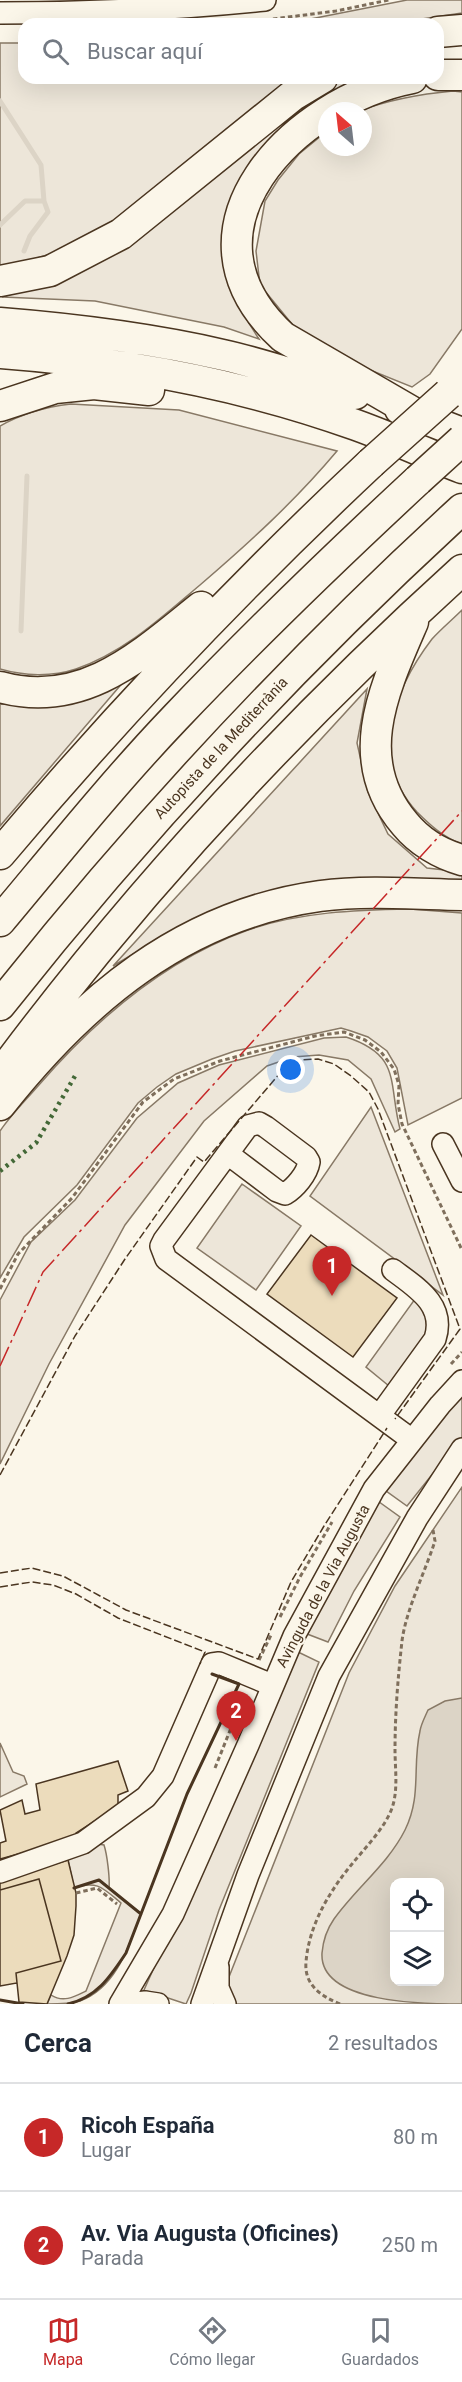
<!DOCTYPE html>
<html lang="es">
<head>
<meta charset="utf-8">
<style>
	body { margin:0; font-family:Roboto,sans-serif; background:#f2f2f3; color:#1f2937 }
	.controls { position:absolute; right:18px; bottom:18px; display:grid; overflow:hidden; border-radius:12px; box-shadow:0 6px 24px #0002 }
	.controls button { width:54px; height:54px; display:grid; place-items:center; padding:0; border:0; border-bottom:2px solid #e0e1e3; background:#fff; color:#1f2937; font:30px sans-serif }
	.compass { position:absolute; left:318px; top:102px; width:54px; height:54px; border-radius:50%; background:#fff; box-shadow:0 6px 24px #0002; rotate:332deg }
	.you { position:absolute; left:291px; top:1070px; width:21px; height:21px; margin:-15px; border:4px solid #fff; border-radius:50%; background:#1a73e8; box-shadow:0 0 0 9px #1a73e833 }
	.badge { display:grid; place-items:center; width:39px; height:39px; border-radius:50%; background:#c62828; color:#fff; font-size:20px; font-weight:700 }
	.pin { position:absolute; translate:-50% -50px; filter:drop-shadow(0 2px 3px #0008) }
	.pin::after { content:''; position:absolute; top:32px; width:21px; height:18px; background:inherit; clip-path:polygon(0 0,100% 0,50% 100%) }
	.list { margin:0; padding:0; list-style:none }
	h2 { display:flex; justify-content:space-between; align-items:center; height:78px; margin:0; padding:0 24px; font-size:26px }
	h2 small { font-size:20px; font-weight:400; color:#747a83 }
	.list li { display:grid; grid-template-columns:39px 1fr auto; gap:18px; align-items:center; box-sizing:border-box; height:108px; padding:0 24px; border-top:2px solid #e0e1e3 }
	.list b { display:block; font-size:22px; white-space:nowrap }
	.list p { margin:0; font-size:20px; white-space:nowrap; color:#747a83 }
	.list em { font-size:20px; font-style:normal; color:#747a83 }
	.icon { flex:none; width:33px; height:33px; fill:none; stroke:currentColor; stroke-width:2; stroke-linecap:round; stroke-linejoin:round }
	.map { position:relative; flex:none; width:462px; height:2004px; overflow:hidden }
	.search { position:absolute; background:#fff; box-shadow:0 6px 24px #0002; left:18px; right:18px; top:18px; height:66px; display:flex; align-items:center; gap:15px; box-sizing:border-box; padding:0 21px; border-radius:18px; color:#747a83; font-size:22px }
	.sheet { height:294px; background:#fff }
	nav { display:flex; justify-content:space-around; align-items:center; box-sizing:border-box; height:84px; border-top:2px solid #e0e1e3; background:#fff; font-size:16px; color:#747a83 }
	nav a { display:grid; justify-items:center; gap:3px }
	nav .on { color:#c62828 }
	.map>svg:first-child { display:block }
	.green { fill:#ede6d9; stroke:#887966; stroke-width:1.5; fill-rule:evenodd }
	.water { fill:#dcd4c6; stroke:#887966; stroke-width:1.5; fill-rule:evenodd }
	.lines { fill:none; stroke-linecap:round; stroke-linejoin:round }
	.stream { stroke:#dcd4c6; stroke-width:5 }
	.building { fill:#ecdcbc; stroke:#4a3520; stroke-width:1.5 }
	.minor-casing { stroke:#4a3520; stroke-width:24 }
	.highway-casing { stroke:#4a3520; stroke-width:33 }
	.path { stroke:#7f6f5c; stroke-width:3; stroke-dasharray:4.5 3; stroke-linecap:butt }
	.minor { stroke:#fbf6e9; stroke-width:21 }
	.highway { stroke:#fbf6e9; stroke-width:30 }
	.highway-bridge-casing { stroke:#4a3520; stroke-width:33; stroke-linecap:butt }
	.highway-bridge { stroke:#fbf6e9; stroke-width:30 }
	.hedge { stroke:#436837; stroke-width:4.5; stroke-dasharray:3 4.5; stroke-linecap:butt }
	.fence { stroke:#4a3520; stroke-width:1.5; stroke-dasharray:8 3; stroke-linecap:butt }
	.wall { stroke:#4a3520; stroke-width:3 }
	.power { stroke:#c62828; stroke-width:1.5; stroke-dasharray:21 4.5 3 4.5; stroke-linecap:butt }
	.labels { text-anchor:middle; stroke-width:4.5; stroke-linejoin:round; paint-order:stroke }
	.street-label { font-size:15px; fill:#4a3520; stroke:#fbf6e9 }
</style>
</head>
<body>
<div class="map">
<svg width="462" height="2004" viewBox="0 0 462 2004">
	<rect width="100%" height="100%" fill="#fbf6e9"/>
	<path class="green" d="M407 0H462V13L388 24H285Z
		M0 43H24V78H293L122 222 67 249 0 269Z
		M340 78H365L347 84 318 101 226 244C232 287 234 302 259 339L224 327 95 301 2 297 33 288 332 81Z
		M453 91 462 92V329L430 374 412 387 328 353 296 329 260 285 256 251 265 201 278 180 299 154 327 131V147H363V111H359C391 99 420 94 453 91Z
		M71 404 179 410 337 451C295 501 250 542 200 585 162 617 125 652 76 669 52 677 24 676 0 669V426C23 413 45 407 71 404Z
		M462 610V844C444 838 430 825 417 812 368 759 393 690 432 639 441 629 452 620 462 610Z
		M125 680 0 826V704L57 705Z
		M367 689 357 743 368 792 388 834 427 868 462 872V884L390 879 295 885 252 897 179 927 113 966Z
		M410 909 462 913V1098L408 1125 397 1068 387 1051 368 1037 351 1031 341 1028 235 1051 212 1059 176 1074 157 1087 138 1103 77 1185 24 1237 0 1278V1131C11 1115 25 1101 38 1086 95 1020 164 960 248 930 300 912 355 910 410 909Z
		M346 1037C402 1055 388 1083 400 1129L395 1132 371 1079 348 1060 319 1055 293 1057 267 1066 204 1121 125 1225 49 1364 0 1464V1300L31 1242 75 1200 137 1118 178 1083 219 1065 324 1038Z
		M371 1107 443 1295 310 1196Z
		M242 1184 301 1226 256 1290 197 1248Z
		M415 1299 429 1310 427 1332 389 1386 366 1367Z
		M462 1394V1437L407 1506 382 1488Z
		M462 1487V2004H226L227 1982 349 1673 395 1586ZM394 1882H440V1982H394Z
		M375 1499 400 1517 354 1591 328 1642 302 1632Z
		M296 1651 319 1662 219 1910 191 1993 186 2004 144 1990Z
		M0 1743 13 1772 24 1776 27 1784 0 1797Z
		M98 1844 104 1845C107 1854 110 1878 109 1888L141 1914C129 1946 116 1988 80 2001 70 2004 58 2004 47 2004L51 1995C63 2003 74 1997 86 1991L121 1903C103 1888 97 1880 74 1888L68 1860Z"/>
	<path class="water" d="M462 1698V2004C426 2004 319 2004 322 1953 323 1941 327 1929 334 1919 356 1888 388 1864 405 1830 422 1796 412 1766 420 1731 421 1724 425 1717 428 1710L445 1701ZM394 1882H440V1982H394Z"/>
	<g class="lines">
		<path class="stream" d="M0 101 41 165 44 201 48 212 30 236 24 251
			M0 225 25 201H44
			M21 631 27 476"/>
	</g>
	<path class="building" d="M311 1235 397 1298 353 1357 267 1294Z
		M118 1761 128 1791 118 1795V1806L76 1833 77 1838 0 1859V1843L6 1841 0 1810 22 1800 25 1814 40 1810 36 1784Z
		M68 1860 76 1893V1906L74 1935 67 1956 47 2004 19 2002 16 1973 61 1961 39 1879 0 1890V1881Z
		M39 1879 61 1961 16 1973 17 1983 0 1986V1890Z"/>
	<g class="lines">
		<g class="minor-casing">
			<path id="minor" d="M0 13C89 13 177 9 265 0
				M443 1144 462 1181
				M228 1154 277 1191 285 1194C295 1188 307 1174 309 1162L306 1157 266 1127 259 1123 248 1126 164 1240 161 1246 166 1259 412 1440
				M380 1415 435 1339C446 1305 417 1288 393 1270
				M0 1872 83 1843 146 1797 163 1776 212 1664 219 1663 272 1685
				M218 1967V1988L225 2004
				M120 2004 173 1914 248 1745 294 1636 374 1489 440 1405 462 1381
				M127 2004 145 2002 158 2004
				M202 2004 248 1875 329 1676 417 1518 462 1449"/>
		</g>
		<g class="highway-casing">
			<path id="highway" d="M438 32 462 30
				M438 75H462
				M412 78C294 101 166 230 283 337L414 413
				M0 281 50 271 121 234 292 96 322 78
				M0 323C75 329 149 338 223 355 267 365 311 380 355 394
				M0 353C121 362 242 384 356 425 392 438 427 454 462 468
				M0 406 55 388 94 384 149 390
				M400 409 462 433
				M413 622C384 689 350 760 405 824 419 841 440 854 462 860
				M0 687C83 710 141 655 201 607
				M0 854C116 716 240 586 371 463
				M0 921C57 853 113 783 175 718 253 636 335 557 418 480
				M0 1005C141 827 295 662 462 509
				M0 1075C136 892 293 723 462 570
				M0 1105C83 1000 183 915 320 896 367 890 415 894 462 895"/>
		</g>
		<path class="path" d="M273 19 336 11 389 0
			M0 1289 18 1254 72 1198 143 1102 174 1079 220 1061 315 1036 344 1032 365 1040 381 1052 394 1069 399 1085 398 1104 402 1124 462 1250
			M451 1364 462 1352
			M280 1617 300 1577 332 1522
			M259 1660 272 1633
			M215 1768 245 1693
			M76 1893 97 1888 117 1904
			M340 2004C321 1996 304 1985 306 1962 309 1925 329 1892 352 1864 365 1848 381 1832 390 1813 399 1794 395 1770 395 1750 395 1713 398 1677 402 1641 406 1610 425 1572 435 1541L433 1530"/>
		<use href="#minor" class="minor"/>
		<use href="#highway" class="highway"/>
		<g class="highway-bridge-casing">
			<path id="highway-bridge" d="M371 463 448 394
				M418 480 462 440"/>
		</g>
		<use href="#highway-bridge" class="highway-bridge"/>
		<path class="hedge" d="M0 1171 36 1143 75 1076"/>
		<path class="fence" d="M0 1475 75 1336 125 1259 197 1157 204 1162 281 1072 298 1060 318 1059 334 1064 351 1076 369 1092 378 1109 460 1329 395 1419
			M0 1573 32 1568 63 1576 126 1610 258 1659 291 1582 324 1526 387 1428
			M0 1587 32 1582 53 1585 76 1594 118 1618 205 1652 200 1664"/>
		<path class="wall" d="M74 1888 99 1880 141 1914
			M0 2000 23 2004
			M68 2004C97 1997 110 1977 126 1953L187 1794 239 1684 212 1674"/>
		<path class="power" d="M0 1366 43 1272 462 811"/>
	</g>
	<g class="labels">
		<g class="street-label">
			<text transform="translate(221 748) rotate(-47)" y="5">Autopista de la Mediterrània</text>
			<text transform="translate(323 1586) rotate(-62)" y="5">Avinguda de la Via Augusta</text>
		</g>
	</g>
</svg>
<div class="controls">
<button><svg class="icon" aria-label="locate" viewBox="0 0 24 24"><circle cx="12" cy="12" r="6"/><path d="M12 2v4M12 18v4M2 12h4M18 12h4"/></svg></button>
<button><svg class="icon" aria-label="layers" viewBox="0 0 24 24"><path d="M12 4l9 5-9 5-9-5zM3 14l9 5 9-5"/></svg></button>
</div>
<svg class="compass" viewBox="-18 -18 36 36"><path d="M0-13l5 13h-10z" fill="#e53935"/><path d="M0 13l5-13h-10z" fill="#747a83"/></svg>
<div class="you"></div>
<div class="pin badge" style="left:332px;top:1296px">1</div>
<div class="pin badge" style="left:236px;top:1741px">2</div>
<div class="search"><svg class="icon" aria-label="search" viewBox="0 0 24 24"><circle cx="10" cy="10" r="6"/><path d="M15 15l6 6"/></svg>Buscar aquí</div>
</div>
<section class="sheet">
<h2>Cerca<small>2 resultados</small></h2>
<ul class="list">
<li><span class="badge">1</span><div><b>Ricoh España</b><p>Lugar</p></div><em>80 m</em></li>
<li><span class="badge">2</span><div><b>Av. Via Augusta (Oficines)</b><p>Parada</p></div><em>250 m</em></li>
</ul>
</section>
<nav>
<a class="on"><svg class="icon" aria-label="map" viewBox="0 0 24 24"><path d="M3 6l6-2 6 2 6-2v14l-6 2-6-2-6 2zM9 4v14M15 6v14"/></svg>Mapa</a>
<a><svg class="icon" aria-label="directions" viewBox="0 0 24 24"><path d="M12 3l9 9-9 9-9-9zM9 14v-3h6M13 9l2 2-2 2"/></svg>Cómo llegar</a>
<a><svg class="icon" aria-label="saved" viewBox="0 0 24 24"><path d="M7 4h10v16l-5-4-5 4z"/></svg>Guardados</a>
</nav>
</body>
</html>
